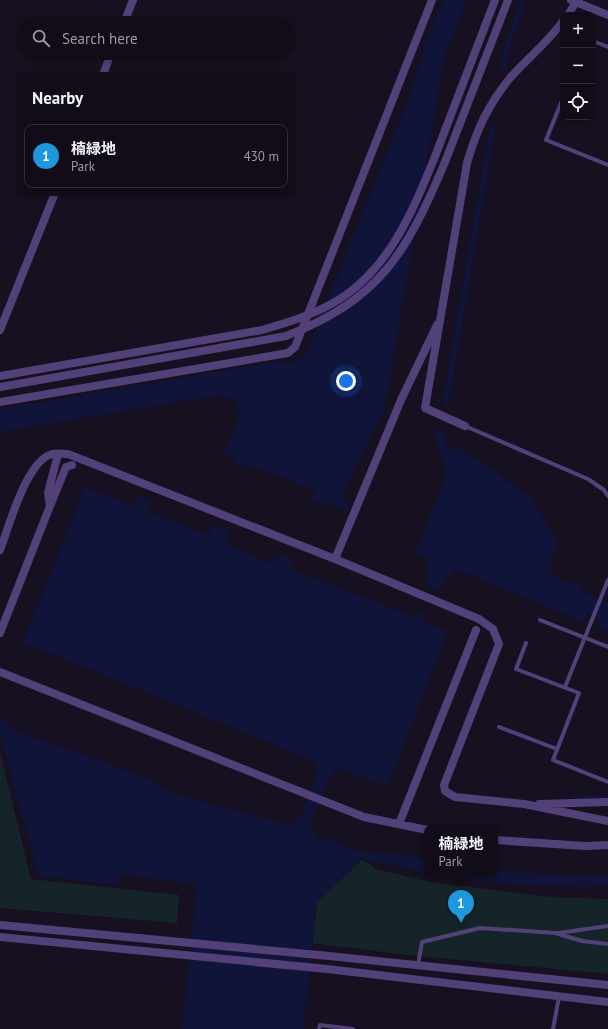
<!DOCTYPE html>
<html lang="en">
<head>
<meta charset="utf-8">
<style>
	body { margin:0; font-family:"PT Sans","Noto Sans JP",sans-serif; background:#1e1a25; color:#f1f3f6 }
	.controls { position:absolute; right:12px; top:12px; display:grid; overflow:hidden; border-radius:8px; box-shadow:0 2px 6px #0003 }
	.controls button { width:36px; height:36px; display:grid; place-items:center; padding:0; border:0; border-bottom:1px solid #302c37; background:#110c18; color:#f1f3f6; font:20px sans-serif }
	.you { position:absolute; left:346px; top:381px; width:14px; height:14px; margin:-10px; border:3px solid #fff; border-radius:50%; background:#1a73e8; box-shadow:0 0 0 6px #1a73e833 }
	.badge { display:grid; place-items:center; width:26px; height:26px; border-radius:50%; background:#1e97dc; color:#fff; font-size:13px; font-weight:700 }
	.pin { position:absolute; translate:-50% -33px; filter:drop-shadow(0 1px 2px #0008) }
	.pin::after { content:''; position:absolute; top:21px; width:14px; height:12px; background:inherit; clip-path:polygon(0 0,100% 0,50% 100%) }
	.popup { position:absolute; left:424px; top:825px; width:74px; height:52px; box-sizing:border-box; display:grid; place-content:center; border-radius:8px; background:#110c18; filter:drop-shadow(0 1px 3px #0005); font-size:13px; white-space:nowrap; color:#9c9ba2 }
	.popup b { font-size:15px; color:#f1f3f6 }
	.popup::after { content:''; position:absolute; left:50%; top:100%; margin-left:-8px; border:8px solid transparent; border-top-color:#110c18 }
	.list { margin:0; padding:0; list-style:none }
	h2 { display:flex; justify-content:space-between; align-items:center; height:52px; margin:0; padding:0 16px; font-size:17px }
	h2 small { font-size:13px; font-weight:400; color:#9c9ba2 }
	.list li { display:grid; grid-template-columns:26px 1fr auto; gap:12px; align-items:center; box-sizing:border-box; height:64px; margin:0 8px 8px; padding:0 8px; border:1px solid #302c37; border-radius:8px }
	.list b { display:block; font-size:15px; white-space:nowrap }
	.list p { margin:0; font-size:13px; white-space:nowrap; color:#9c9ba2 }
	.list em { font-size:13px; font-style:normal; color:#9c9ba2 }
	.icon { flex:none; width:22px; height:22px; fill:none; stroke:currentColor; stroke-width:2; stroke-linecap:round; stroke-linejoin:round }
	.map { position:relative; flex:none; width:608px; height:1029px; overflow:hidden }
	.search { position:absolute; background:#110c18; box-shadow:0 2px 6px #0003; left:16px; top:16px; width:280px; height:44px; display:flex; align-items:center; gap:10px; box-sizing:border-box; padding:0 14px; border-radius:22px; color:#9c9ba2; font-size:15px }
	.panel { position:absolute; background:#110c18; box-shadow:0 2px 6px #0003; left:16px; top:72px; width:280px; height:124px; border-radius:8px }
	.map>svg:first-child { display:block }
	.green { fill:#142429 }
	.water { fill:#101439 }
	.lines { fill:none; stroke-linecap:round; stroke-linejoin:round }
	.stream { stroke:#101439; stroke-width:2.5 }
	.service { stroke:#524179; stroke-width:4 }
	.minor { stroke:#524179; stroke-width:8 }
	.tertiary { stroke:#524179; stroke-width:8 }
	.tertiary-bridge { stroke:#524179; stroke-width:8 }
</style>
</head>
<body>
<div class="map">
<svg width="608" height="1029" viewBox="0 0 608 1029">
	<rect width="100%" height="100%" fill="#171020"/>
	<path class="green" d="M0 752 31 879 179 895 177 923 0 908Z
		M362 859 376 869 435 883 551 897 608 899V974L407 955 312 943 317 903Z"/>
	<path class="water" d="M443 0H467L444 58 385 407 341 495 349 506 347 511 328 502 326 504 312 499 316 490 253 466 252 469 234 462 235 459 223 454 239 417 238 406 235 401 222 395 0 432V409L279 361 287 365 305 356 411 92 426 41Z
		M521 1 526 4 510 44 506 70 500 69 505 42Z
		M491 123H496L448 406 442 405Z
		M435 429 443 430 449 453 454 446 493 469 505 480 534 499 535 505 559 543 551 559V574L559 580 570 581 577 584 585 593 608 604V632L596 627 599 618 588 613 584 622 456 569 434 591 428 587 427 559 415 553 447 473 443 471 446 465 436 441Z
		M85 487 134 506 138 496 151 501 148 512 209 535 213 524 229 531 225 542 227 545 271 563 276 561 279 554 294 560 290 569 416 618 419 610 426 613 424 622 448 631 388 786 337 768 325 786 310 825 316 837 334 841 345 847 369 853H394L427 859V872L362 859 317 903 303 1029H182L197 885 122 874 117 885 39 876 0 736V713L8 725 20 733 66 748 144 777 174 794 290 825 300 818 317 774 316 762 23 642Z
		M495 870 557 875 608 876V886C552 888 492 885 437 874H495Z"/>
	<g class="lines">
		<path class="stream" d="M570 797H608"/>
		<path class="service" d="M593 41 608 47
			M563 98 546 140 608 165
			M465 426 588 479 604 490 608 496
			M540 620 608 647
			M526 643 516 669 579 693 553 760 608 782
			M565 687 608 580
			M499 727 557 749
			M558 933 608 926
			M418 965 422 942 480 928 555 933 582 941 608 944
			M319 1029 320 1025 353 1029
			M553 1029 559 997"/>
		<path class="minor" d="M568 15 576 2
			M124 23 133 0
			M103 75 111 53
			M0 330 55 193
			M0 402 288 353 295 347 432 0
			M465 426 425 408 467 163C477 129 488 105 510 78 527 59 548 42 563 21
			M50 506 66 467 72 465
			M0 550C9 527 26 461 52 454 57 453 63 454 68 454L335 559 479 619 493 629 499 644 444 785 445 791 455 797 524 804 608 821
			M335 559 401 400 437 325
			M0 633 50 506 48 493 58 454
			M0 672 364 817 427 830
			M539 804 608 802
			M399 824 476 630
			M495 840 585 846 608 845"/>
		<path class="tertiary" d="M571 0 608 15
			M434 159 495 0
			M445 162 508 0
			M0 925 329 956 608 985
			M0 937 327 969 608 1002"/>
		<path class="tertiary-bridge" d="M0 376 262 330C286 323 310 316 333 303 387 273 412 213 434 159
			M0 387 286 336C381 299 407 252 445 162"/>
	</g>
</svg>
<div class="controls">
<button>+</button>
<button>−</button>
<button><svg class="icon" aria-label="locate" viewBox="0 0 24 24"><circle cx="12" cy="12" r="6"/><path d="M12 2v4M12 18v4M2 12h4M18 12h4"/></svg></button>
</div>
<div class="you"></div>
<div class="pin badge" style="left:461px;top:923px">1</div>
<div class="popup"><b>楠緑地</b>Park</div>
<div class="search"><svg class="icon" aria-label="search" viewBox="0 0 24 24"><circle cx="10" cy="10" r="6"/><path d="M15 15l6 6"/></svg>Search here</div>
<section class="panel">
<h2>Nearby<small></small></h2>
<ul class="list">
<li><span class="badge">1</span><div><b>楠緑地</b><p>Park</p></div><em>430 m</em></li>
</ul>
</section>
</div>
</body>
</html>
